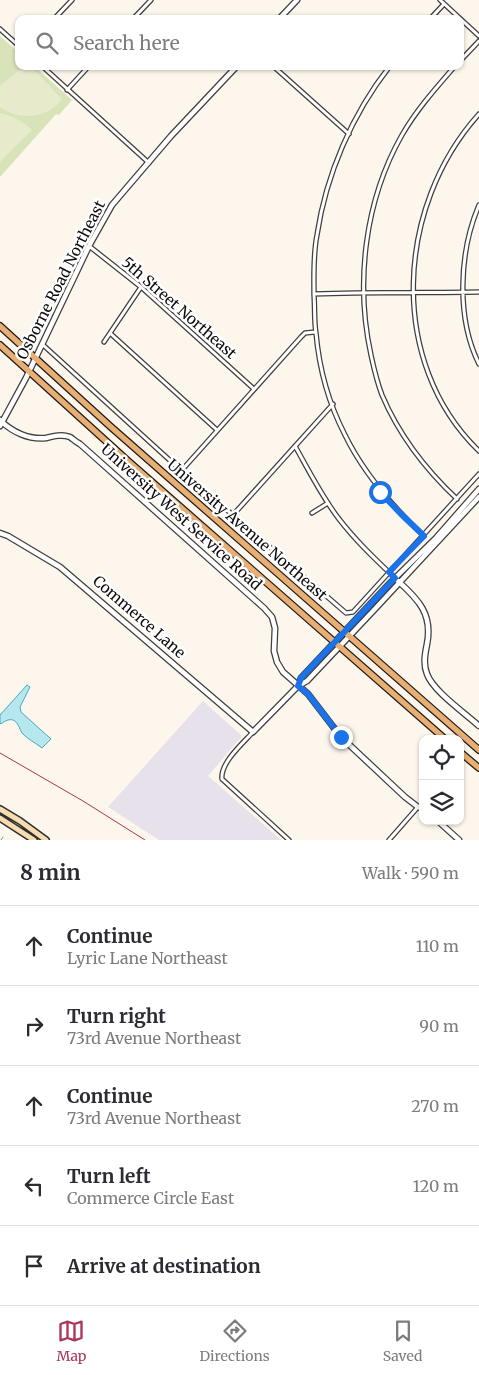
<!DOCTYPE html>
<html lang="en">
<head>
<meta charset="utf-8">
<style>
	body { margin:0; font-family:Merriweather,serif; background:#f7f7f7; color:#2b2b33 }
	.controls { position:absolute; right:15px; bottom:15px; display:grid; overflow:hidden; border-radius:10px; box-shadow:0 1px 4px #0004 }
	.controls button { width:45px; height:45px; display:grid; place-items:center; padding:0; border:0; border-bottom:1px solid #e1e1e2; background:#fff; color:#2b2b33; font:25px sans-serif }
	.stop { position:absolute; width:15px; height:15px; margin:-11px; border:4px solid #1a73e8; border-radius:50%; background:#fff }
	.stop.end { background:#1a73e8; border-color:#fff; box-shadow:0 1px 5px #0008 }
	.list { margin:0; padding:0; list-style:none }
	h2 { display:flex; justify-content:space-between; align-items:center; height:65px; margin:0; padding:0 20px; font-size:21px }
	h2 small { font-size:16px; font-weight:400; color:#7c7c81 }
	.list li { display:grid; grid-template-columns:32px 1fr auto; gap:15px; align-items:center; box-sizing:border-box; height:80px; padding:0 20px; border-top:1px solid #e1e1e2 }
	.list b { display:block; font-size:19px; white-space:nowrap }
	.list p { margin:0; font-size:16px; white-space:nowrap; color:#7c7c81 }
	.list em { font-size:16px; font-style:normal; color:#7c7c81 }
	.icon { flex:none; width:28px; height:28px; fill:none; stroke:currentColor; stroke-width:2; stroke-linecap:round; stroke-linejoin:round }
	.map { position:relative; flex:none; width:479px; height:840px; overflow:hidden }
	.search { position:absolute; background:#fff; box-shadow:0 1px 4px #0004; left:15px; right:15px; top:15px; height:55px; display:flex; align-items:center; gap:12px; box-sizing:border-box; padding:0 18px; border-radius:10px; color:#7c7c81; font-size:19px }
	.sheet { height:465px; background:#fff }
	nav { display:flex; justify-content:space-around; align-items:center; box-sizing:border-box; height:70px; border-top:1px solid #e1e1e2; background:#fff; font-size:14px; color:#7c7c81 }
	nav a { display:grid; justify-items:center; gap:2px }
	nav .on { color:#ab3457 }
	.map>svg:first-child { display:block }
	.industrial { fill:#e6e1ea }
	.green { fill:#d9e3ba }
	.pitch { fill:#e8ebcb }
	.water { fill:#b7e7ee; stroke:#46abbd }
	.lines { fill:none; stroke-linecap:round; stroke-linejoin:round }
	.stream { stroke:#46abbd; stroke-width:1 }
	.minor-casing { stroke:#3f3f3f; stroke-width:5.5 }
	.tertiary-casing { stroke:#3f3f3f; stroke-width:7 }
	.secondary-casing { stroke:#2e2e2e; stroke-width:8 }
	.primary-casing { stroke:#1d1d1d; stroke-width:8 }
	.minor { stroke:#fff; stroke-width:3 }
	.tertiary { stroke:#fff; stroke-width:4.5 }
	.secondary { stroke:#f6dcaf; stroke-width:5 }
	.primary { stroke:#e9ae71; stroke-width:5.5 }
	.rail { stroke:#ab3457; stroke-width:1 }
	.route { stroke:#1a73e8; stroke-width:6 }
	.labels { text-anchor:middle; stroke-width:5; stroke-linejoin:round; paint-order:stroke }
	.street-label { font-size:15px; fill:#0c0c0c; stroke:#fff }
</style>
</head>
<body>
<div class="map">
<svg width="479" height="840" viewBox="0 0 479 840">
	<rect width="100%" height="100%" fill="#fdf6ec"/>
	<path class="industrial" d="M203 701 242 736 208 776 281 840H159L108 807Z"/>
	<path class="green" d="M0 36 19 53V66H34L72 100 59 115 56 114 0 177Z"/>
	<path class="pitch" d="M24 66H30L62 99C59 102 56 106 53 108 38 119 15 118 0 107V86Z
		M0 113C13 116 22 121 32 130L0 162Z"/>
	<path class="water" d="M27 685 30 687 20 707 21 712 51 739 42 748C36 743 27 739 22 733 20 730 20 728 18 725 14 717 7 719 1 724L0 723V715Z"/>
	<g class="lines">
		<path class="stream" d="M1 840 3 837"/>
		<g class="minor-casing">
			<path id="minor" d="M440 0 479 36
				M54 19 72 0
				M133 19 151 0
				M430 19 444 4
				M0 29 19 46
				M460 61 479 41
				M42 66 149 163
				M273 66 349 134
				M390 66C352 114 326 175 317 235 313 255 314 275 314 295 315 308 314 321 316 333 319 367 329 404 345 435 364 474 392 506 424 536
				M455 66C436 88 417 109 402 135 365 200 355 282 371 355 374 369 377 382 382 395 399 435 425 469 457 499
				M67 90 89 66
				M479 114C396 206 387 362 479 451
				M479 205C459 252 456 318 479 364
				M89 246 141 287 254 389
				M314 294C369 292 424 293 479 292
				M111 334 217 430
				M104 342 141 287
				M42 344 175 465 346 613 353 612 479 474
				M295 446C309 471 322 497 339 519 356 541 375 559 395 578
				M182 470 301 337 305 333 315 332
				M312 513 328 503
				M233 515 333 404
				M253 732C243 743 220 763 222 779L289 840
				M389 840 418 807"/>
		</g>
		<g class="tertiary-casing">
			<path id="tertiary" d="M279 19 297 0
				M0 420C12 432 29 440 46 438 54 436 62 434 70 437 73 439 76 442 80 444L264 608 272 617 275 628 274 651 277 662 283 672 308 694 341 737 405 797 418 807 423 809
				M0 426 26 378 89 246 112 205 171 136 237 66
				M0 533 8 536 60 567 253 732 298 686 307 681 374 610 479 497
				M398 581C418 599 433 614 427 644 425 654 423 664 427 674 433 691 465 713 479 726
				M298 686 301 678 391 582 436 538 479 489
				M438 821 459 840"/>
		</g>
		<g class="secondary-casing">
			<path id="secondary" d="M0 809 20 821 46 840
				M0 818 34 840"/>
		</g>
		<g class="primary-casing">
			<path id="primary" d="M0 326 111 427 479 750
				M0 345 128 461 445 739
				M460 752 479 768"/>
		</g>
		<use href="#minor" class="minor"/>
		<use href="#tertiary" class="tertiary"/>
		<use href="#secondary" class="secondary"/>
		<use href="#primary" class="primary"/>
		<path class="rail" d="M0 753 83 801 145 840"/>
	</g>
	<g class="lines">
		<path class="route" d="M341 737 308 694 298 686 301 678 395 578 389 572 424 536 401 514 380 492"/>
	</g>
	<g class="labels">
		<g class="street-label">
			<text transform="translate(61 280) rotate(-63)" y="5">Osborne Road Northeast</text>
			<text transform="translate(179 308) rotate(41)" y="5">5th Street Northeast</text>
			<text transform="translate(181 517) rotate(42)" y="5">University West Service Road</text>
			<text transform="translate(247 530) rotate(41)" y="5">University Avenue Northeast</text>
			<text transform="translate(139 617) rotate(41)" y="5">Commerce Lane</text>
		</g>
	</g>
</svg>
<div class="controls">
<button><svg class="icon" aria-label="locate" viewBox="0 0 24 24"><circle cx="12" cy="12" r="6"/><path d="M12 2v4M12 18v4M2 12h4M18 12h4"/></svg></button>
<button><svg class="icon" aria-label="layers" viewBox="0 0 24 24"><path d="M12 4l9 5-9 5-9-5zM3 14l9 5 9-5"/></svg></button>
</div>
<div class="stop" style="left:380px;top:492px"></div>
<div class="stop end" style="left:341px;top:737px"></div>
<div class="search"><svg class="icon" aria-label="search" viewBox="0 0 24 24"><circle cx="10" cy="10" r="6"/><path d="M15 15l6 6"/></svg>Search here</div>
</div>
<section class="sheet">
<h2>8 min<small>Walk · 590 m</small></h2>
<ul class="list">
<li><svg class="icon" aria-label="ahead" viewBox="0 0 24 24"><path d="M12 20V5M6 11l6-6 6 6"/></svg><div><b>Continue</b><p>Lyric Lane Northeast</p></div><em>110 m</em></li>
<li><svg class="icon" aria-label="right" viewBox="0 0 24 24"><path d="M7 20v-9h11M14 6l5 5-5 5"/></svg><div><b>Turn right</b><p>73rd Avenue Northeast</p></div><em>90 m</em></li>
<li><svg class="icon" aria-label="ahead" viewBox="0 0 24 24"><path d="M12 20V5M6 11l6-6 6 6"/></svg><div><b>Continue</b><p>73rd Avenue Northeast</p></div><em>270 m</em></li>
<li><svg class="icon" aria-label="left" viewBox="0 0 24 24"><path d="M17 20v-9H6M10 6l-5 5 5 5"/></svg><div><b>Turn left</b><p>Commerce Circle East</p></div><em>120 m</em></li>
<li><svg class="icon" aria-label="arrive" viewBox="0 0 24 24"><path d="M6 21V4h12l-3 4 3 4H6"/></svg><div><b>Arrive at destination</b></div></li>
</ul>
</section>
<nav>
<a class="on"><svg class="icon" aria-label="map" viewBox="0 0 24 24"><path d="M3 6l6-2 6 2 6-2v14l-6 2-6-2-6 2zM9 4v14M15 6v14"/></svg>Map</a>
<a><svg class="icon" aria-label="directions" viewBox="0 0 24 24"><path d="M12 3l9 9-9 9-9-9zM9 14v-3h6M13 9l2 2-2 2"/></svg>Directions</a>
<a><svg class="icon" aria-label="saved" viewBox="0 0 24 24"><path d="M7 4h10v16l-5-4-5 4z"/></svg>Saved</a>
</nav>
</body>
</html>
